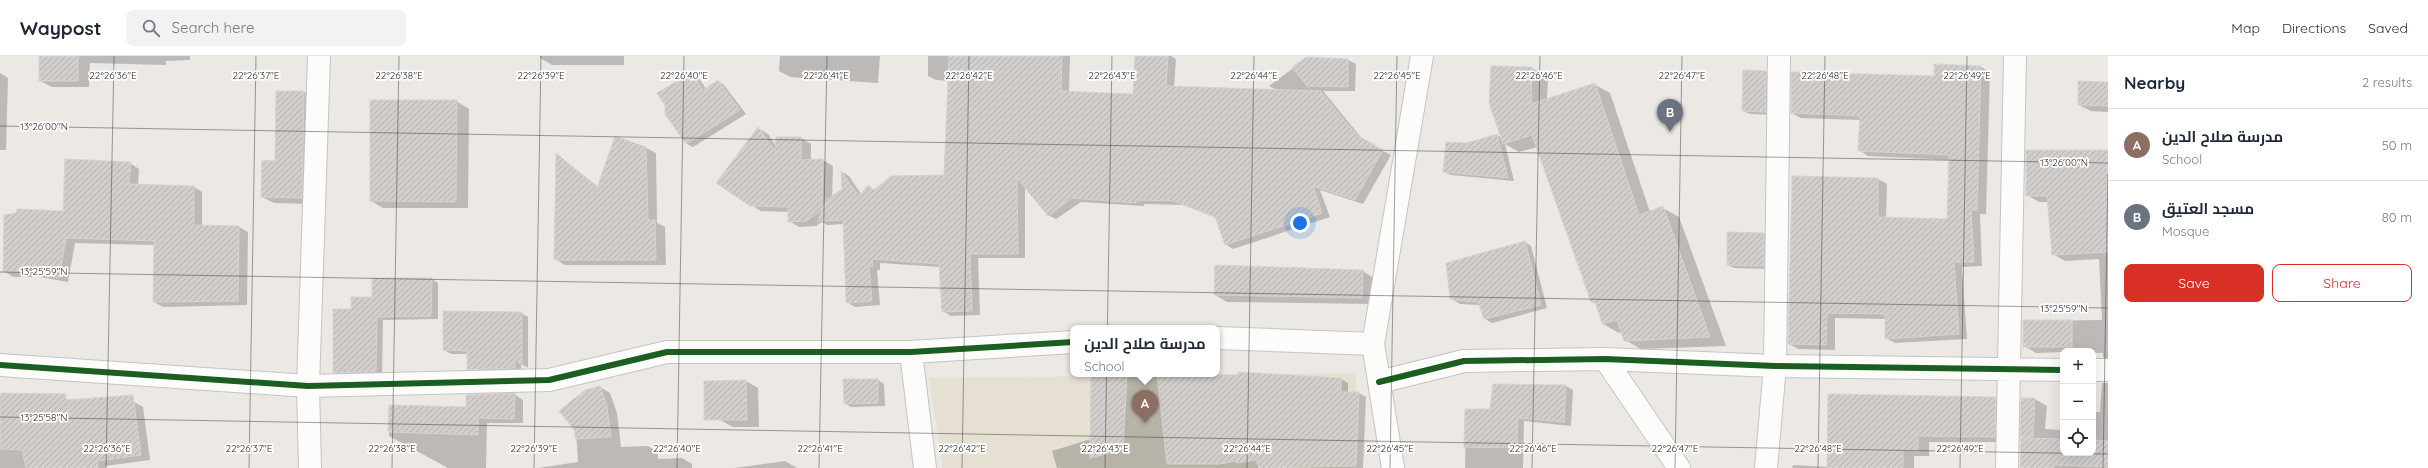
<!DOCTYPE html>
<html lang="en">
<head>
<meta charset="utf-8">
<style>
	body { margin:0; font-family:Quicksand,Cairo,sans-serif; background:#f2f2f3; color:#1f2937 }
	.controls { position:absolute; right:12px; bottom:12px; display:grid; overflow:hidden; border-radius:8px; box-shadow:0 4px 16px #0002 }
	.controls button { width:36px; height:36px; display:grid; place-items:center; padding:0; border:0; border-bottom:1px solid #e0e1e3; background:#fff; color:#1f2937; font:20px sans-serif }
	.you { position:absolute; left:1300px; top:167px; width:14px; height:14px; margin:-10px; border:3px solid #fff; border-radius:50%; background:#1a73e8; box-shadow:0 0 0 6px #1a73e833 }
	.badge { display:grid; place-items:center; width:26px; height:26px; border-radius:50%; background:#d93025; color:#fff; font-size:13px; font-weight:700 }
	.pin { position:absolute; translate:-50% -33px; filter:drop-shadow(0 1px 2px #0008) }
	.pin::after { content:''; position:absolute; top:21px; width:14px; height:12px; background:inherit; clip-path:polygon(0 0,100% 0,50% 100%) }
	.popup { position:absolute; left:1070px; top:269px; width:150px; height:52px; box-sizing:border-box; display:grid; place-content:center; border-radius:8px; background:#fff; filter:drop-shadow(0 1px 3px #0005); font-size:13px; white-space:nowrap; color:#747a83 }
	.popup b { font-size:15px; color:#1f2937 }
	.popup::after { content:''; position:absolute; left:50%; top:100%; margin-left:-8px; border:8px solid transparent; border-top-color:#fff }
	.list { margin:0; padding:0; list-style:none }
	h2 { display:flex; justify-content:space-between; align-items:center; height:52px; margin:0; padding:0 16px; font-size:17px }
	h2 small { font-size:13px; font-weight:400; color:#747a83 }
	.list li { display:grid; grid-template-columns:26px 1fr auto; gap:12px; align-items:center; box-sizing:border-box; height:72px; padding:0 16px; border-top:1px solid #e0e1e3 }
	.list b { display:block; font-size:15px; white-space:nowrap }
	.list p { margin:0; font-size:13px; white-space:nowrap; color:#747a83 }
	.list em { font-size:13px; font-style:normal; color:#747a83 }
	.actions { display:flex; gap:8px; padding:12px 16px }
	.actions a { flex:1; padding:9px 0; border:1px solid #d93025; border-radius:8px; text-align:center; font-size:14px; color:#d93025 }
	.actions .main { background:#d93025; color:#fff }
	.icon { flex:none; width:22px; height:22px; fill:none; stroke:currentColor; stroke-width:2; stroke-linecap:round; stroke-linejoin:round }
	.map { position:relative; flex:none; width:2108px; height:412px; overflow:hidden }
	header { display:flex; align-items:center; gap:24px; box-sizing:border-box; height:56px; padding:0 20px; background:#fff; border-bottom:1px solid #e0e1e3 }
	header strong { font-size:19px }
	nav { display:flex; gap:22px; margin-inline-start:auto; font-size:14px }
	.search { width:280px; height:36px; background:#f2f2f3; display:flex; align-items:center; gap:10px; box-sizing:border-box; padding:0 14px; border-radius:8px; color:#747a83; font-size:15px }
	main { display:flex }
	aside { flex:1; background:#fff }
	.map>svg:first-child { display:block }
	.education { fill:#e6e0d3 }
	.shadow { fill:#0003 }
	.building { fill:url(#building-hatch); stroke:#d7d4d0 }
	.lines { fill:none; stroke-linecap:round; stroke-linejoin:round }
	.minor-casing { stroke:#c5c4c5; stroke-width:24 }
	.minor { stroke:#fcfcfb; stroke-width:22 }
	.cycleway-casing { stroke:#fff; stroke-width:8 }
	.cycleway { stroke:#1b5e20; stroke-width:6 }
	.ticks { fill:none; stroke:#2e2e2e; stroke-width:1; stroke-opacity:0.45 }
	.ticks-label { font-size:10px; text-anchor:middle; fill:#2e2e2e; stroke:#fff; stroke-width:3.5; stroke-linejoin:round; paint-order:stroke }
</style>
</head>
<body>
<header>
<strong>Waypost</strong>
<div class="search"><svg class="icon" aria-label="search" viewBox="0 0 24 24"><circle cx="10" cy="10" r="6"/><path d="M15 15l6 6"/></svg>Search here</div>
<nav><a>Map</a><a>Directions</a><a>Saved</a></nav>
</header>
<main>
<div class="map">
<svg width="2108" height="412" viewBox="0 0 2108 412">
	<defs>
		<pattern id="building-hatch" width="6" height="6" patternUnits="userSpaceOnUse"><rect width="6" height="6" fill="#d1cecb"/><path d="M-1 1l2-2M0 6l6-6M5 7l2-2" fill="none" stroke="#b4b1af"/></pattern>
	</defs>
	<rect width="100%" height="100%" fill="#ece8e4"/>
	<path class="education" d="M1356 317 1353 412H943L929 322Z"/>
	<path class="shadow" d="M40 0H190V4L166 5V9L90 7 89 31H52L40 25Z
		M540 0H624V9H552L540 2Z
		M780 0H880L878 27 790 21 779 15Z
		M928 0H1070L1069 36 1134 39 1136 0H1171L1176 3 1174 31 1279 35 1269 30 1307 2 1348 4 1356 8 1355 35H1323L1364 85 1391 99 1363 148 1320 134 1330 161 1233 193 1225 188 1216 162 1183 149 1144 148V150L1081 146 1056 163 1048 159 1025 130V202H978L980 259 951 260 943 255 940 211 880 207V214H877L880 249 855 251 847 246 844 168 827 169 822 166 816 170 799 171 789 165V156L761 155 751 149 758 72 768 78 776 90 777 82H801L811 88V105L823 104 833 110 832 141 843 134 842 116 849 120 861 138 869 131 875 134 944 120 949 25 936 24 928 20Z
		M1981 11 1990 16 1986 158H1980L1982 210 1962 211 1967 283 1895 287 1886 282V263L1835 262V294L1798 293 1789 288 1793 121 1878 123 1887 128 1886 162 1948 164 1949 104 1868 100 1859 94 1860 64 1801 62 1792 57Z
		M1532 12 1548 22 1547 43 1594 28 1610 37 1650 156 1663 152 1679 161 1726 290 1641 293 1625 284 1623 276 1619 277 1603 268 1598 249 1592 246 1538 91 1519 96 1505 88 1514 125 1451 119 1444 116 1467 88 1497 79 1502 82Z
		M1744 15 1766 16 1773 20 1772 59 1750 58 1743 55Z
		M0 17 8 22 6 94H0Z
		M692 17 698 21 706 33 718 25 724 29 746 58 693 91 687 88 666 58Z
		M2108 26V56L2091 55 2079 49Z
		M277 36H304L315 43 313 148 274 147 262 141 276 106Z
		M456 45 469 53 468 152H383L371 145Z
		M646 92 656 97 657 167 665 171 666 209H565L555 203 557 98 598 131Z
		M2108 95V304L2103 301V297H2093V295L2036 297 2024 290V265L2102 264 2099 203 2065 205 2053 198 2049 146H2039L2027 139Z
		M130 107 139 113 138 130 194 131 202 136V171H239L248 176 247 249 163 251 154 246 155 189 75 187 68 226 40 221H13L4 215 64 156Z
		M1764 178 1771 182 1770 213 1734 212 1728 209Z
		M1525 186 1531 190 1547 252 1492 267 1485 263 1480 249 1460 248 1453 244Z
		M1363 215 1375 223 1374 248 1227 246 1215 239Z
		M432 223 438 227V263L383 264 382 319 340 320 334 316 352 254 373 241Z
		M521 257 528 261V312L521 308V316L474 317 468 313V298H451L444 294Z
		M1092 318H1191L1341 323 1348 327V337H1359L1366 341 1363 412H1057L1052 395 1091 383Z
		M878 324 884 328 885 350 851 351 844 347Z
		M746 325 758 332 759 371H733L720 364 715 326Z
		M2102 327H2108V412H2020L2022 343H2035L2047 350 2045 373 2063 374V397H2093V356H2100Z
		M1494 329 1566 330 1573 334 1571 370 1524 365 1523 412H1465L1466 354H1490Z
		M600 331 610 337 617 357 621 391 648 390 658 396V403L682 402 692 408V412H538L578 406 576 374Z
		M514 338 523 344V367H487L486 412H448L389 380 390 350 467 352Z
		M0 340 66 343 70 345 134 346 143 351 150 404 105 410 106 412H0Z
		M1996 342 2007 349 2006 386H1929V400H1914V412H1792L1793 409 1828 411Z
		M785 405 797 412H734Z"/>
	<path class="building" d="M39 0H78V25H39Z
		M949 0H1062L1061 35 1133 38 1135 0H1168L1166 30 1320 35 1357 79 1383 94 1355 144 1313 130 1322 157 1225 189 1215 161 1174 145 1136 144V147L1072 142 1048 160 1017 122 1018 198H970L972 255 942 256 939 208 872 203 873 210H869L872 245 846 247 843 164 818 165 827 143 842 133 841 115 859 140 868 129 874 134 891 120 944 119Z
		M1307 1 1348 3V31L1307 30 1292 11Z
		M1934 8 1981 10 1977 154H1971L1974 206H1954L1959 278 1885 283V258L1827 257 1826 289 1788 288 1792 120 1878 122V161L1947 163 1949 99 1858 95 1860 60 1791 57V16L1934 20Z
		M1491 10 1532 11 1531 48 1595 27 1639 159 1663 150 1710 281 1624 285 1617 264 1602 268 1595 245 1591 246 1532 79 1503 88 1489 47Z
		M1743 14 1766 15V56L1742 55Z
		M692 16 703 34 718 24 740 54 686 88 665 58V49L657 37Z
		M2078 25 2108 26V50L2078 49Z
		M276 35H304L302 142 261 141 262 104 275 105Z
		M370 44H457L456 146 370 145Z
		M758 71 775 95 776 81H801V104L823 103 822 154 806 165 788 166V151L750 150 716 127Z
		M1497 78 1508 122 1443 116 1446 86 1467 87Z
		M615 80 646 91 648 164H655L656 204H554L556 97 597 132Z
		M2026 94H2108V196L2052 199 2047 140H2026Z
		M65 103 131 106 129 128 194 130V169L239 170 238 245 153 246 154 185 66 182 59 222 30 216H3L4 159 16 157 17 153 63 155Z
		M1727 176 1764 177V210L1727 209Z
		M1525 185 1541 249 1484 263 1478 246 1453 244 1450 242 1446 207Z
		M1215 209 1363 214 1362 242 1214 239Z
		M372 222H432L431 260 377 261 376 316 333 317V253H351V241H372Z
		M443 255 522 256V310L515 302V312L467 314V295L443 294Z
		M2023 264H2072V291H2023Z
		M1238 316 1341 322V336H1359L1356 410 1259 412 1256 404 1236 407V405L1219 408H1167L1157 318 1238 319Z
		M1091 318H1127L1123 393 1090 402Z
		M843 323H878V347L844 348Z
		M746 324 747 364H704V325Z
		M1493 328 1566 329 1564 366 1518 362 1517 392 1464 391 1465 353H1490Z
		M600 330 607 350 611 381 575 383V375L559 355 585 334Z
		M1 337 66 338V344L133 339 141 399 97 405 98 412H26L22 394 0 393Z
		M515 337 514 363 478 362V379L388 376 389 349 466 351V339Z
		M1828 338 1996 341 1995 381 1918 380V395L1903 394V412H1827Z
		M2021 342H2035L2033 381H2020Z
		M2021 382 2063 383V397H2093V384L2108 385V411L2054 409 2053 412H2020Z"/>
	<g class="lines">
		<g class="minor-casing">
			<path id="minor" d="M1217 282 1373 288
				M911 296 925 412
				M1605 303 1679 412
				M0 309 308 330 549 324 667 296H911L1073 286
				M2093 314H2108
				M1379 326 1464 305 1605 303 1775 310 2063 314
				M310 412 308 330 319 0
				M1393 412 1373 288 1422 0
				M1766 412 1775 310 1779 0
				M2007 412 2015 0"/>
		</g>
		<use href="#minor" class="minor"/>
		<g class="cycleway-casing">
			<path id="cycleway" d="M0 309 308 330 549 324 667 296H911L1073 286
				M1379 326 1464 305 1605 303 1775 310 2063 314"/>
		</g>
		<use href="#cycleway" class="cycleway"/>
	</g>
	<path class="ticks" d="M0 70 2108 107M0 216 2108 252M0 361 2108 398M106 412 114 0M249 412 256 0M392 412 399 0M534 412 541 0M677 412 684 0M819 412 827 0M962 412 969 0M1105 412 1112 0M1247 412 1254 0M1390 412 1397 0M1532 412 1540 0M1675 412 1682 0M1818 412 1825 0M1960 412 1967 0M2103 412 2108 117"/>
	<g class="ticks-label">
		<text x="113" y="23">22°26'36"E</text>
		<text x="256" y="23">22°26'37"E</text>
		<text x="399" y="23">22°26'38"E</text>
		<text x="541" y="23">22°26'39"E</text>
		<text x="684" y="23">22°26'40"E</text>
		<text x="826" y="23">22°26'41"E</text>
		<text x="969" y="23">22°26'42"E</text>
		<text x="1112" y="23">22°26'43"E</text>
		<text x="1254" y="23">22°26'44"E</text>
		<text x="1397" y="23">22°26'45"E</text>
		<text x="1539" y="23">22°26'46"E</text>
		<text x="1682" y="23">22°26'47"E</text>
		<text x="1825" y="23">22°26'48"E</text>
		<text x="1967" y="23">22°26'49"E</text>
		<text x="44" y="74">13°26'00"N</text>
		<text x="2064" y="110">13°26'00"N</text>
		<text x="44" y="219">13°25'59"N</text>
		<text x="2064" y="256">13°25'59"N</text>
		<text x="44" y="365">13°25'58"N</text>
		<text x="107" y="396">22°26'36"E</text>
		<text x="249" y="396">22°26'37"E</text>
		<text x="392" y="396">22°26'38"E</text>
		<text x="534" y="396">22°26'39"E</text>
		<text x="677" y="396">22°26'40"E</text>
		<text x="820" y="396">22°26'41"E</text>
		<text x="962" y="396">22°26'42"E</text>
		<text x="1105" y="396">22°26'43"E</text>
		<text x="1247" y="396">22°26'44"E</text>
		<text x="1390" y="396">22°26'45"E</text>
		<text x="1533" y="396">22°26'46"E</text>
		<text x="1675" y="396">22°26'47"E</text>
		<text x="1818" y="396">22°26'48"E</text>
		<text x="1960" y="396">22°26'49"E</text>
	</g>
</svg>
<div class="controls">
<button>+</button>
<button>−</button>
<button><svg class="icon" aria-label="locate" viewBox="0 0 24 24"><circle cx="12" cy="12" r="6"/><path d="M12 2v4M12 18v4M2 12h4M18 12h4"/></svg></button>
</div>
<div class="you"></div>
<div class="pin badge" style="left:1145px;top:367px;background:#8d6e63">A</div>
<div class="popup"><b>مدرسة صلاح الدين</b>School</div>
<div class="pin badge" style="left:1670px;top:76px;background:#6b7280">B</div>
</div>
<aside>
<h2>Nearby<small>2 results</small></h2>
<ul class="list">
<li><span class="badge" style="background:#8d6e63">A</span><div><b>مدرسة صلاح الدين</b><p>School</p></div><em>50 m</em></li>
<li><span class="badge" style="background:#6b7280">B</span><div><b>مسجد العتيق</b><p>Mosque</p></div><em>80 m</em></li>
</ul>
<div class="actions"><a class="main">Save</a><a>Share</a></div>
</aside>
</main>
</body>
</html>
